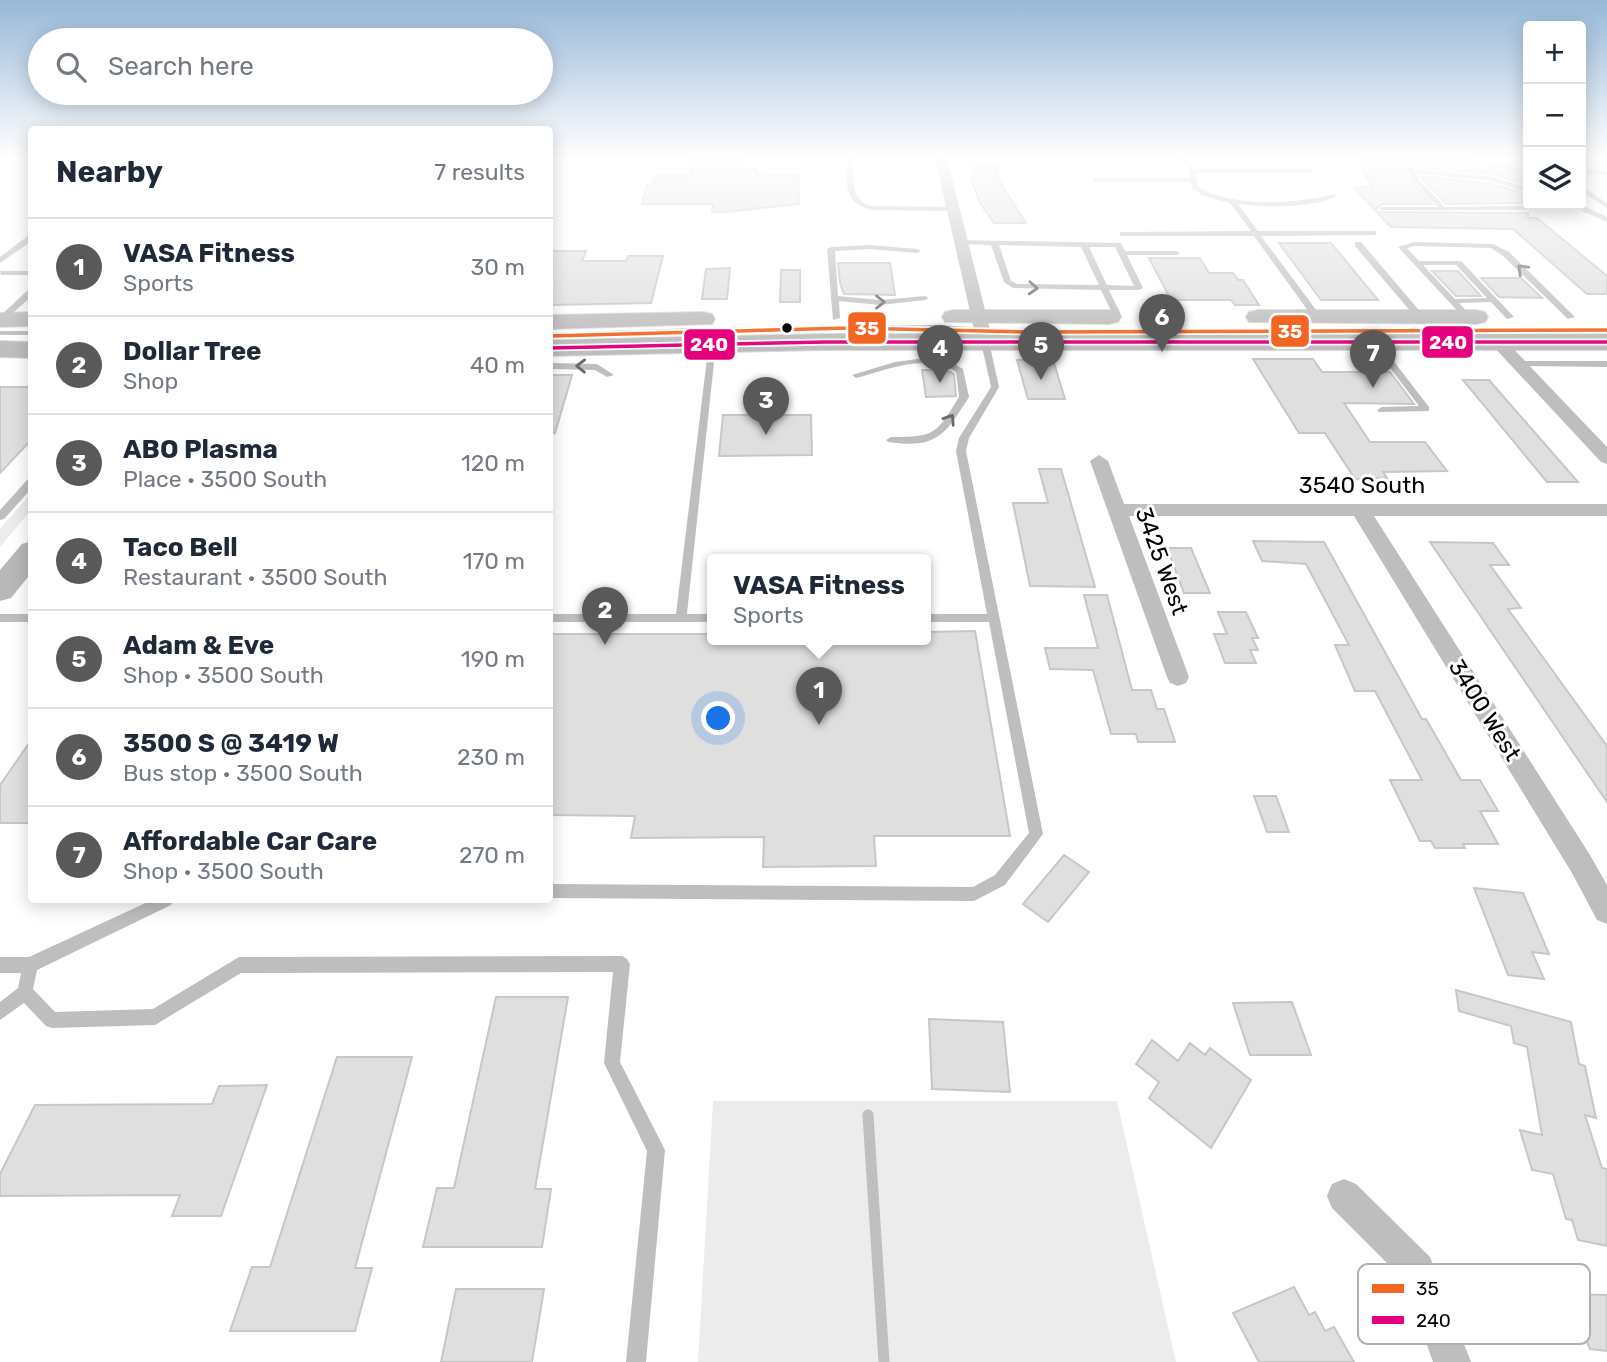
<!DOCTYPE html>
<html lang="en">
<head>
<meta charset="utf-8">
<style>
	body { margin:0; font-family:Rubik,sans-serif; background:#f2f2f3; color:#1f2937 }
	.controls { position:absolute; right:21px; top:21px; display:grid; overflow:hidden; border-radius:7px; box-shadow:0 4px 18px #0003 }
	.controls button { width:63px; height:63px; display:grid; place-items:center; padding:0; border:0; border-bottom:2px solid #e0e1e3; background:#fff; color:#1f2937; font:35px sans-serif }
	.you { position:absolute; left:719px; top:719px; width:24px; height:24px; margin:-18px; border:5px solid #fff; border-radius:50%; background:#1a73e8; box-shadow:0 0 0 10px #1a73e833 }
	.badge { display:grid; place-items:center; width:46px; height:46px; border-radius:50%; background:#595959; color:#fff; font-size:23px; font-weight:700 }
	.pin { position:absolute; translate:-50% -58px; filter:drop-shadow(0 2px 4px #0008) }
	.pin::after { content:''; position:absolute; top:37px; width:24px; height:21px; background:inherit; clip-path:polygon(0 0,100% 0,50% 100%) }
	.popup { position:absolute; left:707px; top:554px; width:224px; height:91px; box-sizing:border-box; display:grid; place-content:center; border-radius:7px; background:#fff; filter:drop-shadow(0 2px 5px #0005); font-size:23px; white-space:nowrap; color:#747a83 }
	.popup b { font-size:26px; color:#1f2937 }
	.popup::after { content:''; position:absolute; left:50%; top:100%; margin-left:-14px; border:14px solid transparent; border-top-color:#fff }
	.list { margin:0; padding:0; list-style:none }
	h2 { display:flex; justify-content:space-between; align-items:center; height:91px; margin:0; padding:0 28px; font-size:30px }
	h2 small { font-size:23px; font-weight:400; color:#747a83 }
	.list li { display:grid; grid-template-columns:46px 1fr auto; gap:21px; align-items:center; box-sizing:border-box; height:98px; padding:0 28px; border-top:2px solid #e0e1e3 }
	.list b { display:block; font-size:26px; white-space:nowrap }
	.list p { margin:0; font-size:23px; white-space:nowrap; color:#747a83 }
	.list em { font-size:23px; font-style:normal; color:#747a83 }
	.icon { flex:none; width:38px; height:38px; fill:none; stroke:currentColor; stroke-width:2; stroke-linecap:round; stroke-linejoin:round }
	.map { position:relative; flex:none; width:1607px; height:1362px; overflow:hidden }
	.search { position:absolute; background:#fff; box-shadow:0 4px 18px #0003; left:28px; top:28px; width:525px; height:77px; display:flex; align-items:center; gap:18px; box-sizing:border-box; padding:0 24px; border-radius:38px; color:#747a83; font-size:26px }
	.panel { position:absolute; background:#fff; box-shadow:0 4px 18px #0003; left:28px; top:126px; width:525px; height:777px; border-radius:7px }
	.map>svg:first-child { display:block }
	.green { fill:#ececec }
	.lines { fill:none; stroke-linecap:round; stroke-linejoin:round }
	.stream { stroke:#bfbfbf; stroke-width:11 }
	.building { fill:#dfdfdf; stroke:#c7c7c7; stroke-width:2 }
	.primary-casing { stroke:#dbdbdb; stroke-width:2 }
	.lane { fill:#bebebe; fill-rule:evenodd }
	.street { fill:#bebebe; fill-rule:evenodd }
	.secondary { fill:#b8b8b8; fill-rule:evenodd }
	.primary { fill:#bebebe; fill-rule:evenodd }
	.bus-1-casing { stroke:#fff; stroke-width:7 }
	.bus-2-casing { stroke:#fff; stroke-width:7 }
	.bus-1 { stroke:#f26522; stroke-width:3.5 }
	.bus-2 { stroke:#e5007d; stroke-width:3.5 }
	.oneway { stroke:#686868 }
	.bus-dot { fill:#000; stroke:#fff; stroke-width:2.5 }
	.labels { text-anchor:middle; stroke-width:6; stroke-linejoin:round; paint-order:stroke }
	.street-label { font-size:23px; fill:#000; stroke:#fff }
	.key { fill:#fff; stroke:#b2b2b2; stroke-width:2 }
	.key-label { font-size:19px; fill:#000 }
	.line-badge { stroke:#fff; stroke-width:2.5 }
	.badge-label { font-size:19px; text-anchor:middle; font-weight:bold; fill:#fff }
</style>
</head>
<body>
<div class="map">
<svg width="1607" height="1362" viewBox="0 0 1607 1362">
	<rect width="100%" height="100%" fill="#fff"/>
	<path class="green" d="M31 493V510L0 547V529Z
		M713 1101H1117L1176 1362H698Z"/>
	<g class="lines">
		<path class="stream" d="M868 1115 884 1362"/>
	</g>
	<path class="building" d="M697 158H741L744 169H756V174L798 176 799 204 726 212H712L713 204H642L647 184H653L655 176H690L693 159Z
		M1356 158H1397L1413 184 1432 204H1382L1376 209 1378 212 1528 213V218H1537L1607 276V294H1587L1513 229 1391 227 1354 188 1372 187Z
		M1409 158 1476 160 1482 172 1498 163 1528 172V185L1493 174 1415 167Z
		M974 165H996L998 179 1026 223H994L980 203 972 182Z
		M1420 176 1491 184 1528 194V203L1446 204Z
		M1279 243H1331L1378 300H1321Z
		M550 251H586L582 261H626L628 256H663L651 303 550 305Z
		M1149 258H1200L1209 273H1233L1238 280H1243L1259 305H1235L1231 300H1171Z
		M838 263H890L895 295 844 294 840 283Z
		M730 268 727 299H702L706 269Z
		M781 270H800V302H780Z
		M1432 271H1458L1481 296H1456Z
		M1481 278H1521L1542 298 1499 297Z
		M1253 359H1313L1322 372H1390L1414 404 1344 403 1370 442H1425L1447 471 1383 472 1387 478 1355 479 1325 433H1299Z
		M1017 360H1053L1065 399H1028Z
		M922 370H946L954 374 956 396 926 397Z
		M550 375H572L555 433 550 432Z
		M1463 380H1489L1578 482H1547Z
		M0 387H32V439L0 473Z
		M723 415H811L812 455 719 456Z
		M1039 469H1061L1095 587 1030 586 1013 503H1048Z
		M1253 541 1324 542 1422 719H1426L1461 780H1480L1498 811H1480L1498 844H1463L1465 848H1435L1431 841H1420L1390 780H1422L1375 691H1355L1335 645H1349L1306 564 1262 561Z
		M1430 542 1493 543 1509 565H1490L1521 608 1508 609 1607 746V802Z
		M1167 548H1191L1210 593H1184Z
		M1084 595H1107L1132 690H1151L1157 709H1164L1175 742H1138L1136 734H1111L1093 670 1050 669 1045 648H1098Z
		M1218 612H1246L1258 638H1252L1258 650H1250L1256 663H1225L1214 634H1227Z
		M975 631 1010 836H874L876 866 763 867 764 837 631 838 635 816 550 815V634H712V639H926V632Z
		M32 739V823H0V785Z
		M1254 796H1276L1289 832H1267Z
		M1064 855 1089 872 1048 922 1023 904Z
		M1474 888 1523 893 1549 954 1532 952 1544 979 1508 975Z
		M1456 990 1571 1022 1579 1064 1585 1066 1596 1118 1585 1115 1602 1168 1607 1169V1246L1578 1240 1572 1220 1566 1219 1553 1174 1532 1170 1520 1130 1542 1135 1527 1047 1514 1043 1511 1026 1459 1011Z
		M496 997H568L535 1189H551L542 1247H423L437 1188H454Z
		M1292 1002 1311 1055H1250L1233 1003Z
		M929 1019 1003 1022 1010 1092 932 1089Z
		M1152 1040 1178 1061 1190 1043 1205 1055 1210 1048 1251 1080 1211 1148 1149 1098 1159 1082 1136 1064Z
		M337 1057H412L355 1268H372L355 1331H230L252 1267H270Z
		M267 1085 221 1216H172L180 1195 0 1196V1174L35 1105 212 1104 219 1086Z
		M1294 1287 1309 1315 1315 1312 1325 1331 1334 1327 1354 1362H1259L1233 1313Z
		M456 1289H544L532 1362H441Z
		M1567 1294 1607 1295V1351L1590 1349Z"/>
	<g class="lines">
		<g class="primary-casing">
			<path id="primary" d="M954 310H1109L1118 312 1121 317 1118 322 1109 324 945 322 942 317 945 312Z
				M1258 310H1476L1485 312 1488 317 1485 322 1476 324 1249 322 1246 317 1249 312Z
				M32 312V326L0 327V313Z
				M703 312 712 314 715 319 712 324 550 329V315Z
				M825 334H1607V350H825L550 356V340Z
				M0 341 32 342V358L0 357Z"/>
		</g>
		<path class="lane" d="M847 158H853C854 177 849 200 871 206L953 207 956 209 953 211 871 210C842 202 847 183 847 158Z
			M1178 158H1185L1195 169H1311L1314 171 1311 173H1196L1198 187C1234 208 1295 204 1334 194L1337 196C1312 209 1266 207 1238 204L1258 231H1376V235H1373L1261 236 1320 315V319H1314L1254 236H1120V232H1123L1251 231 1230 203 1204 196 1193 189 1191 182H1095L1092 180 1095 178H1190L1189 169Z
			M1400 158H1406L1413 169 1493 177 1528 188V192L1492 181 1415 173 1420 181 1445 207 1579 205 1586 207 1607 217V222L1580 210H1380L1379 209 1382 207H1438L1415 183Z
			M1581 169 1607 171V175L1581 173Z
			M1581 186 1607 203V208L1581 191Z
			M29 235H32V241L0 263V257Z
			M958 240 1118 243H1121L1125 251H1176L1180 253 1176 255H1127L1143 288 1139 290H1109L1122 317 1118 319 1114 317 1101 290 1013 288 1004 282 991 245 961 244 957 242ZM999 245 1081 247 1099 285 1017 284 1011 281ZM1089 247H1115L1134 286 1107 285Z
			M1355 242H1361L1423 315V319H1417L1355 246Z
			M1414 242 1493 244 1509 252 1575 317 1568 319 1503 256 1491 248 1414 246 1407 248 1419 261H1461L1514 317 1507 319 1491 302 1459 303 1472 317 1465 319 1398 247ZM1423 265H1456L1487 298 1455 299Z
			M870 245 917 249 921 251 917 253 870 249 835 251 838 296 880 300 925 296 929 298 925 300 880 305 839 301 840 318 833 320 827 249 831 247Z
			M0 271H32V275H1Z
			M29 289H32V296L4 321H0V316Z
			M934 325 1028 330 1607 328V332L1028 334 934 329 697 332 550 338V333L697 328Z
			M0 331H32V335H0Z
			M985 339 989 342 999 387 969 438 966 451 1043 834 1005 885 974 901 550 898V884L973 887 995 875 1029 833 989 622H926V614H987L956 451 959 438 991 387 981 342Z
			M1375 340 1378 341 1429 407V411L1379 412 1377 410 1382 407 1419 406 1371 343Z
			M709 342 716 344 687 614H712V622H550V614H676Z
			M925 358C940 359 951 361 963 369L969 397C945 435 937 449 888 442L886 440 891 437C936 437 936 434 959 397L956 372C928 352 886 370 856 378L852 375 895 362Z
			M1519 361H1607V367L1516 366V362Z
			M550 363 597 364 614 375 607 377 595 370 550 369Z
			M32 478V488L4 519 0 520V510L28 479Z
			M0 614H32V622H0Z
			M152 900H173L171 905 37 970 33 989 55 1012 153 1009 239 957 622 956 627 959 630 964 620 1062 665 1150 646 1362H626L647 1151 604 1063 613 972 241 973 155 1025 52 1028 46 1026 24 1003 0 1020V1002L18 988 21 973H0V957H29Z"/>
		<path class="street" d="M935 158H947L993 342 991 345H979L977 342Z
			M1498 337 1504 339 1607 447V464L1601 462 1492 345 1490 342 1492 339Z
			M1099 455 1108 461 1124 504H1607V516H1374L1590 855 1607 885V924L1597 920 1572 873 1354 516H1129L1189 677 1186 683 1178 686 1170 683 1167 677 1090 461Z
			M1344 1179 1356 1184 1430 1257 1471 1362H1433L1404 1280 1332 1208 1327 1196 1332 1184Z"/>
		<path class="secondary" d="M32 541V572L11 598 0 601V570L22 544Z"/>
		<use href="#primary" class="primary"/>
		<g class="bus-1-casing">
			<path id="bus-1" d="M550 336 849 328 1028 332 1607 330"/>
		</g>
		<g class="bus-2-casing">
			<path id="bus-2" d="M550 348 825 342H1607"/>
		</g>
		<use href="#bus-1" class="bus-1"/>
		<use href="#bus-2" class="bus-2"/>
	</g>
	<defs><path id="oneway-chevron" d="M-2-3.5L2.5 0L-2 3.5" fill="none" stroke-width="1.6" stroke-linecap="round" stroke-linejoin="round" transform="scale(1.75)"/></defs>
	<g class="oneway">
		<use href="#oneway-chevron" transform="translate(1522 269) rotate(-136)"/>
		<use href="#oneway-chevron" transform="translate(1033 288) rotate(3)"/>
		<use href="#oneway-chevron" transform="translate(880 302)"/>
		<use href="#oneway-chevron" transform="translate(581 366) rotate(-179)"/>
		<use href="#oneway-chevron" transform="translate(950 419) rotate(-57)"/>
	</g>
	<linearGradient id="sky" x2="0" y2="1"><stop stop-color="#97b8d8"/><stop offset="0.45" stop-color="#fff"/><stop offset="1" stop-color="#fff" stop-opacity="0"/></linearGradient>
	<rect width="1607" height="349" fill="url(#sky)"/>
	<circle class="bus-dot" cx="787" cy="328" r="6"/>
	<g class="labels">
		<g class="street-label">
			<text x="1362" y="493">3540 South</text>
			<text transform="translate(1162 561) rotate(70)" y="8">3425 West</text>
			<text transform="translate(1485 710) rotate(58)" y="8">3400 West</text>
		</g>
	</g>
	<rect x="1358" y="1264" width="232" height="80" rx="10" class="key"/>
	<rect x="1372" y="1284" width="32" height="9" fill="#f26522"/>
	<rect x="1372" y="1316" width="32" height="8" fill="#e5007d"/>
	<g class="key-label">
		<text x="1416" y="1295">35</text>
		<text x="1416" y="1327">240</text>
	</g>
	<g class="line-badge">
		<rect x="847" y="311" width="40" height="34" rx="7" fill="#f26522"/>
		<rect x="1270" y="314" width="40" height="34" rx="7" fill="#f26522"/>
		<rect x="1421" y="325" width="53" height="34" rx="7" fill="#e5007d"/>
		<rect x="683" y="328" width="53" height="33" rx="7" fill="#e5007d"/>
	</g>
	<g class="badge-label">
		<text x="867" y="335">35</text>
		<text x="1290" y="338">35</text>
		<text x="1448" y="349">240</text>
		<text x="709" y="351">240</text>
	</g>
</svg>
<div class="controls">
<button>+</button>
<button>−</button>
<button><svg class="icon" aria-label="layers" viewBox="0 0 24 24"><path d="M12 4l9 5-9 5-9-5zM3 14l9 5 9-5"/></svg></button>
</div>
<div class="you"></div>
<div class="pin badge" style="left:819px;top:725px">1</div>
<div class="popup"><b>VASA Fitness</b>Sports</div>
<div class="pin badge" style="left:605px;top:645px">2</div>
<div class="pin badge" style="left:766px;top:435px">3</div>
<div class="pin badge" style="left:940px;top:383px">4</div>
<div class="pin badge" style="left:1041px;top:380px">5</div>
<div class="pin badge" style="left:1162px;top:352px">6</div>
<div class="pin badge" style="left:1373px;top:388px">7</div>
<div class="search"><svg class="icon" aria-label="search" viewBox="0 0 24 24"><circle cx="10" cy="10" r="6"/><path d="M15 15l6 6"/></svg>Search here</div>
<section class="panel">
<h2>Nearby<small>7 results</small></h2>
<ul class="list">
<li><span class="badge">1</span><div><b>VASA Fitness</b><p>Sports</p></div><em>30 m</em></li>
<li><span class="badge">2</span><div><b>Dollar Tree</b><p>Shop</p></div><em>40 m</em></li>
<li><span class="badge">3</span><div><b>ABO Plasma</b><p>Place · 3500 South</p></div><em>120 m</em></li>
<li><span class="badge">4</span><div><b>Taco Bell</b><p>Restaurant · 3500 South</p></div><em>170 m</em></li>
<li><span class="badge">5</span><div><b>Adam &amp; Eve</b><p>Shop · 3500 South</p></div><em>190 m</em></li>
<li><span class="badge">6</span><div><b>3500 S @ 3419 W</b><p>Bus stop · 3500 South</p></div><em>230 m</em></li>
<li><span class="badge">7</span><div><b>Affordable Car Care</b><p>Shop · 3500 South</p></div><em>270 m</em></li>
</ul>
</section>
</div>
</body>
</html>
